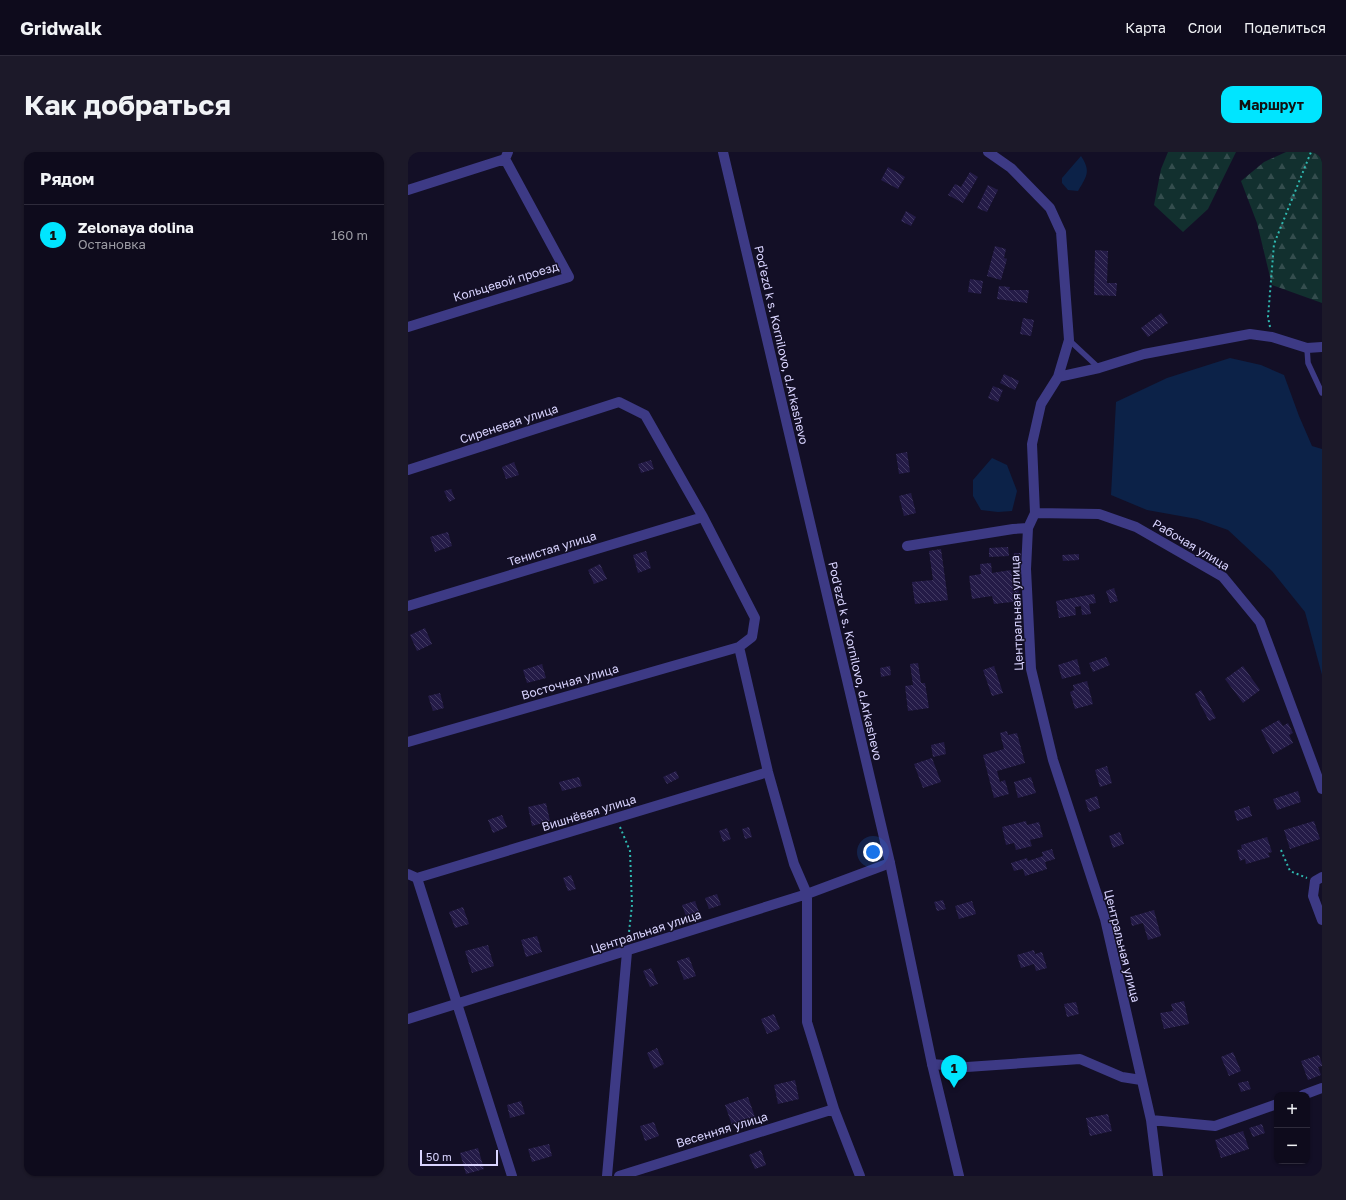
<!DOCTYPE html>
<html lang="ru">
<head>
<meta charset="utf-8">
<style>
	body { margin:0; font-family:"Golos Text",sans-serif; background:#1c1929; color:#f1f3f6 }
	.controls { position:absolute; right:12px; bottom:12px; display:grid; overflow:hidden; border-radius:8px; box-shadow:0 1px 3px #0004 }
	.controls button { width:36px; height:36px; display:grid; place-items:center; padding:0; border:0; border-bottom:1px solid #2e2b3b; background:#0e0b1c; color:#f1f3f6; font:20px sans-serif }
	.scale { position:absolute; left:12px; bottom:10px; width:78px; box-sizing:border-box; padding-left:4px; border:2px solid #d9d4ff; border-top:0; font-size:11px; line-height:14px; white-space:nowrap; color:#d9d4ff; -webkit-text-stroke:3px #130f26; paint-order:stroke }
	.you { position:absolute; left:465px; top:700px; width:14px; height:14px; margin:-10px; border:3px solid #fff; border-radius:50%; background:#1a73e8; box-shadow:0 0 0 6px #1a73e833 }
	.badge { display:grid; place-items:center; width:26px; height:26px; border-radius:50%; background:#00e5ff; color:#111; font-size:13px; font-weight:700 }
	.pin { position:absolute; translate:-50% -33px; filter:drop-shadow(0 1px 2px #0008) }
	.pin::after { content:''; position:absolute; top:21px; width:14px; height:12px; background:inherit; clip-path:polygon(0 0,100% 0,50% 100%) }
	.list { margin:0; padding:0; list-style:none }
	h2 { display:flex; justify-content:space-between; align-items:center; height:52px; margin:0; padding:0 16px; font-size:17px }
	h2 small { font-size:13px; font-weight:400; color:#9b9ba3 }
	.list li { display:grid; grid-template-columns:26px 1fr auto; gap:12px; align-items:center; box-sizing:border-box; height:60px; padding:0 16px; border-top:1px solid #2e2b3b }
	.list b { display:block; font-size:15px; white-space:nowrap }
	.list p { margin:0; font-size:13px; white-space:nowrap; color:#9b9ba3 }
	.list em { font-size:13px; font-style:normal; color:#9b9ba3 }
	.map { position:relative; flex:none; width:914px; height:1024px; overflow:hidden; border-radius:12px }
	header { display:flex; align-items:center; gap:24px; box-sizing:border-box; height:56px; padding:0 20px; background:#0e0b1c; border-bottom:1px solid #2e2b3b }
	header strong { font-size:19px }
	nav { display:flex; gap:22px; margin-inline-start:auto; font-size:14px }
	.intro { display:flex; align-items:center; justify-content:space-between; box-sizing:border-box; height:96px; padding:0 24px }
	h1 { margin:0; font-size:28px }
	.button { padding:10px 18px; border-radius:12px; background:#00e5ff; color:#111; font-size:14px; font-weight:700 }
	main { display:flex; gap:24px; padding:0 24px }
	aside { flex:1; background:#0e0b1c; border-radius:12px; box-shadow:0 1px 3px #0004 }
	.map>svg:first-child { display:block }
	.forest { fill:url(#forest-firs) }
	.water { fill:#0c2248 }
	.building { fill:url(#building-back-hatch) }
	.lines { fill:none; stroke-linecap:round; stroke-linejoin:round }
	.path { stroke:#2fb8b0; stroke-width:2; stroke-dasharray:2 3; stroke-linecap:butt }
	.service { stroke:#3d3a85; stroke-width:5.5 }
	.minor { stroke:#3d3a85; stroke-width:10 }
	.tertiary { stroke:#3d3a85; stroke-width:10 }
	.labels { text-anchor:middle; stroke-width:3; stroke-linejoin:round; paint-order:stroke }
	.street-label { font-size:12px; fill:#d9d4ff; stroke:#130f26 }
</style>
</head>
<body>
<header>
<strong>Gridwalk</strong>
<nav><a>Карта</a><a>Слои</a><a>Поделиться</a></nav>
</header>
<div class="intro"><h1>Как добраться</h1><a class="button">Маршрут</a></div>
<main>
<aside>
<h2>Рядом<small></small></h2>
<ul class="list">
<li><span class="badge">1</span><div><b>Zelonaya dolina</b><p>Остановка</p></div><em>160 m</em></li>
</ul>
</aside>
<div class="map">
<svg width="914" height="1024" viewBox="0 0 914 1024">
	<defs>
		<pattern id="forest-firs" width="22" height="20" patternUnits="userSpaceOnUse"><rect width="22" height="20" fill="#12302f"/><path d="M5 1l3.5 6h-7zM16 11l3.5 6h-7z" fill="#344d4e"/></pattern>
		<pattern id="building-back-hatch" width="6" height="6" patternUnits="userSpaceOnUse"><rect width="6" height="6" fill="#241b47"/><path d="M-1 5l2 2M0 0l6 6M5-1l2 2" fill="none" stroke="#433b63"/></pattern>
	</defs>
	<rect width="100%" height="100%" fill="#130f26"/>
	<path class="forest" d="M760 0H828L800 57 775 80 746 53 753 17Z
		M878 0H914V151L864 133 849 71 833 29 856 10Z"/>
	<path class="water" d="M673 4C683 19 679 24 670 39L660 38 654 31V26Z
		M822 206 853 213 876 223 891 264 904 294 914 297V523L897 460 864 419 820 378 789 367 739 358 703 343 708 250 759 226Z
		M584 306 599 313 609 339 604 359 590 360 573 358 565 344V328Z"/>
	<path class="building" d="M480 15 497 25 490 37 473 28Z
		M562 20 570 25 555 51 540 43 547 32 553 35Z
		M580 33 590 38 579 60 569 56Z
		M498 59 508 65 503 74 493 69Z
		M587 94 598 97 596 106 599 107 593 128 579 124Z
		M687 98 700 99 699 131H709L708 144 686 143Z
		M562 127 575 129 573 142 560 140Z
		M591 134 602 135 601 138H621L619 151 589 147Z
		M753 161 760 171 740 185 733 176Z
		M615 166 626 168 623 184 612 182Z
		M596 222 611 229 607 238 592 231Z
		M585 234 595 238 590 250 580 246Z
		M499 300 502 320 491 322 488 302Z
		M243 308 246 317 233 321 230 312Z
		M106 310 111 323 98 327 94 315Z
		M43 337 47 347 41 350 36 339Z
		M503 341 508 361 496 364 491 344Z
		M40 380 44 394 27 400 22 385Z
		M600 395 601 404 581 405V396Z
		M533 397 540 448 507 452 504 430 525 428 521 399Z
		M238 399 243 416 230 421 225 403Z
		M606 401H613V422H606Z
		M671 402V408L655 409 654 403Z
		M583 411 584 421 603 418 606 436 610 435 612 449 586 452 584 444 564 447 561 424 573 422 572 412Z
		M192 412 199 427 186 432 180 418Z
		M706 436 710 449 702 451 698 439Z
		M686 442 688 451 681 452 683 462 674 463 673 454 667 455 668 463 651 466 648 449Z
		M17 476 24 492 9 499 2 483Z
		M698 505 702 513 685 520 681 511Z
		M669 507 673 522 654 527 650 513Z
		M510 511 513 531H517L521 556 500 559 497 534 505 533 502 512Z
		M134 512 138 526 119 531 115 518Z
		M482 514 483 523 473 525 472 516Z
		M586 514 595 541 584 544 575 518Z
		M835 514 852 538 835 551 817 527Z
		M679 529 685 552 667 557 662 540 666 538 665 533Z
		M793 538 808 566 801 569 787 542Z
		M32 541 36 556 25 559 20 544Z
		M871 568 875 574 880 571 885 581 881 583 885 591 865 602 853 578Z
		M599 579 600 583 609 581 617 611 589 619 592 630 597 628 601 642 586 646 575 603 596 597 592 581Z
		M536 590 538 602 525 605 523 593Z
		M524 606 533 630 515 636 506 612Z
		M699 614 704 631 692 635 687 618Z
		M268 619 271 626 259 632 255 625Z
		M171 625 174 634 154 639 151 630Z
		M623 625 628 641 610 646 606 630Z
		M890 639 893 650 869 658 865 647Z
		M689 644 692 656 681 660 677 648Z
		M138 651 142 669 124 674 120 655Z
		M841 654 844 664 829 669 826 659Z
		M94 663 99 675 85 681 80 668Z
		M618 669 619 673 631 670 635 685 622 688 624 694 608 698 606 691 598 693 594 675Z
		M906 669 912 687 882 697 876 678Z
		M341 675 344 685 337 687 334 677Z
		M319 676 323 687 315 690 311 679Z
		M712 680 716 692 705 696 701 684Z
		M859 685 864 700 860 701 862 705 838 712 837 707 832 709 829 698 834 697 833 693Z
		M644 697 647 707 637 710 639 717 617 724 615 717 606 719 603 711 619 706 620 709 635 704 634 700Z
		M163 723 168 737 160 739 155 726Z
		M309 742 313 753 301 757 297 746Z
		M535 748 538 757 529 759 526 750Z
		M287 749 291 760 278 764 274 753Z
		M564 749 568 762 551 767 547 754Z
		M55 755 61 772 47 776 41 760Z
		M746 758 753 784 740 788 735 771 724 774 722 765Z
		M129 784 134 800 118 805 113 788Z
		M80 793 86 814 64 821 57 799Z
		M626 798 627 802 634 800 639 816 628 819 626 812 613 816 609 803Z
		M281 805 288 824 276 828 269 809Z
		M243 816 250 832 242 835 235 819Z
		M776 849 781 872 756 877 752 861 765 859 763 852Z
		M668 850 671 862 659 865 656 852Z
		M366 862 372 877 359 882 353 867Z
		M249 896 256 912 246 917 239 901Z
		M825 900 833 919 821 924 813 905Z
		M911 903 914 912V914L910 915 913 923 900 928 893 909Z
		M387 928 391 947 370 952 366 933Z
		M840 929 843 937 833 940 830 931Z
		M340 945 347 965 324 973 317 953Z
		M113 949 117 962 102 966 99 953Z
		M700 962 704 979 682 984 678 966Z
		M246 970 251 984 237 989 232 974Z
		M854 972 857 981 845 985 841 976Z
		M835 979 841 997 813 1006 807 988Z
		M141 992 144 1004 124 1010 120 997Z
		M70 996 76 1017 58 1022 52 1001Z
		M353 998 358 1013 347 1017 341 1003Z"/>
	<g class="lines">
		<path class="path" d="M862 175 860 165 866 92 903 0
			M212 675 222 699 224 753 220 789
			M873 698 882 719 899 726"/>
		<path class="service" d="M661 188 691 216
			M899 196 900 211 914 241"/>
		<path class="minor" d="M580 0 603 16 642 56 653 80 661 188 650 225 633 252 624 292 627 361 620 376 618 417 623 517 645 608 697 767 743 968 750 1024
			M0 38 97 7
			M0 175 161 125 97 7 100 0
			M650 225 691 216 736 202 842 182 864 185 899 196 914 195
			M0 318 211 250 237 263 295 365 347 466 344 485 331 495 360 620 386 712 399 742V870L426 957 452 1024
			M627 361 691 362 728 375 815 425 852 470 914 637
			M499 394 605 377 620 376
			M0 454 295 365
			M0 590 331 495
			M0 722 9 726 104 1024
			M914 725 907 729 905 744 914 768
			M9 726 360 620
			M0 867 399 742 482 711
			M524 912 559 915 672 907 714 925 733 928
			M895 943 914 936
			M743 968 807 974 869 952
			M199 1024 219 800
			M211 1024 426 957"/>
		<path class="tertiary" d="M315 0 482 711 524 912 551 1024"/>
	</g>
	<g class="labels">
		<g class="street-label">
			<text transform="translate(98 130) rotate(-17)" y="4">Кольцевой проезд</text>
			<text transform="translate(373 193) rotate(77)" y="4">Pod'ezd k s. Kornilovo, d.Arkashevo</text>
			<text transform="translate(101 272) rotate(-18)" y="4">Сиреневая улица</text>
			<text transform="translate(783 393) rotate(31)" y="4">Рабочая улица</text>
			<text transform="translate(144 397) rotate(-17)" y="4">Тенистая улица</text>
			<text transform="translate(609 461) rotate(-92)" y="4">Центральная улица</text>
			<text transform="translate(447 509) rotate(77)" y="4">Pod'ezd k s. Kornilovo, d.Arkashevo</text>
			<text transform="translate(162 530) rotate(-16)" y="4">Восточная улица</text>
			<text transform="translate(181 661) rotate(-17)" y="4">Вишнёвая улица</text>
			<text transform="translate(238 780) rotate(-18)" y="4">Центральная улица</text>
			<text transform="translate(714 794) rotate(76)" y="4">Центральная улица</text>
			<text transform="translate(314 978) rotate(-17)" y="4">Весенняя улица</text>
		</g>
	</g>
</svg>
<div class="controls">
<button>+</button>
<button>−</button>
</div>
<div class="scale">50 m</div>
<div class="you"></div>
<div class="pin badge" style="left:546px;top:936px">1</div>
</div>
</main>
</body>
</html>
